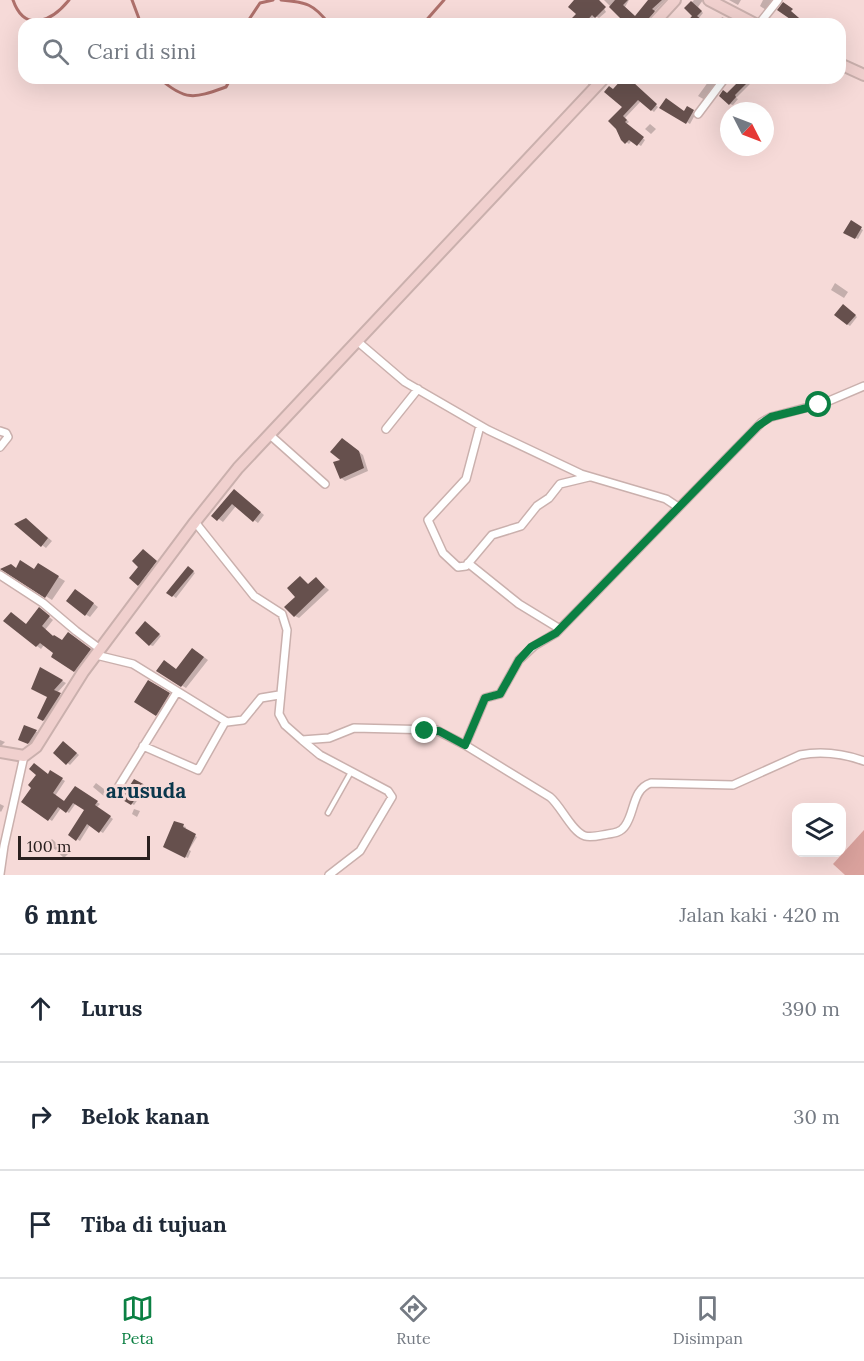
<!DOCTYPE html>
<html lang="id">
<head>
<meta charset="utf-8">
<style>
	body { margin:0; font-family:Lora,serif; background:#f6f6f7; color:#1f2937 }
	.controls { position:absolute; right:18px; bottom:18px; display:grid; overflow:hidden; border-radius:12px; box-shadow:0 6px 24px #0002 }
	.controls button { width:54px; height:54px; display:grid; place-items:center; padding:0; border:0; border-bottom:2px solid #e0e1e3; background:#fff; color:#1f2937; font:30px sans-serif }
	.compass { position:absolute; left:720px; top:102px; width:54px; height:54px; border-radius:50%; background:#fff; box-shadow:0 6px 24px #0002; rotate:132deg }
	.scale { position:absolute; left:18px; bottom:15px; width:132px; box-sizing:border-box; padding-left:6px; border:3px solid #2a201f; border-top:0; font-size:16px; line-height:21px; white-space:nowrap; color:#2a201f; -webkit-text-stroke:4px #f6dad8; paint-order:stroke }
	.stop { position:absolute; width:18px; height:18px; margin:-14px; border:4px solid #0b8043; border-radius:50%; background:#fff }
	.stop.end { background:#0b8043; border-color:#fff; box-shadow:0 2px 6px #0008 }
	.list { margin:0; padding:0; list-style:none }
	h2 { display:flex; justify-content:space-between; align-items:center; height:78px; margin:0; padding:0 24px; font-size:26px }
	h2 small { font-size:20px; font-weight:400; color:#747a83 }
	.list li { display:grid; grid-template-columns:39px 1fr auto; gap:18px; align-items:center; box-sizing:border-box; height:108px; padding:0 24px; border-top:2px solid #e0e1e3 }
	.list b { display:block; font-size:22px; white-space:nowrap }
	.list em { font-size:20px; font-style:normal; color:#747a83 }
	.icon { flex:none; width:33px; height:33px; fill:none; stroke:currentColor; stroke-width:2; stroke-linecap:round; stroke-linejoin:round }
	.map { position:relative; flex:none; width:864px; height:875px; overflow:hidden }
	.search { position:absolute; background:#fff; box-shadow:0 6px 24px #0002; left:18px; right:18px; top:18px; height:66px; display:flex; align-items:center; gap:15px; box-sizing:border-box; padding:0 21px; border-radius:18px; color:#747a83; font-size:22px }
	.sheet { height:402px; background:#fff }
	nav { display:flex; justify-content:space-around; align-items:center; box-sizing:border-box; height:84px; border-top:2px solid #e0e1e3; background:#fff; font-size:16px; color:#747a83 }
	nav a { display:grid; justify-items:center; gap:3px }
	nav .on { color:#0b8043 }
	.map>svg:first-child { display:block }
	.green { fill:#daa29d }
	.shadow { fill:#0003 }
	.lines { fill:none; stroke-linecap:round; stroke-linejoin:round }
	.stream { stroke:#ae706b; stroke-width:3 }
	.building { fill:#66504d }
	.lane-casing { stroke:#cab0ad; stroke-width:7 }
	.street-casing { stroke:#cab0ad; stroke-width:10 }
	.secondary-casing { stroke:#cab0ad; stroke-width:14 }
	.lane { stroke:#fff; stroke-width:4 }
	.street { stroke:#fff; stroke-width:7 }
	.secondary { stroke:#f0d0ce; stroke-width:10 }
	.route { stroke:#0b8043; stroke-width:8 }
	.labels { text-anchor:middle; stroke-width:6; stroke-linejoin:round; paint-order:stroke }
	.quarter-label { font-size:21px; font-weight:bold; fill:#0a374c; stroke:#f6dad8 }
</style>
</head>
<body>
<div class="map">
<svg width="864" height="875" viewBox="0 0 864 875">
	<rect width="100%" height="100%" fill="#f6dad8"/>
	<path class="green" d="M864 830V875H845L833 864Z"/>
	<path class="shadow" d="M576 0H599L606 12 599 18 595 16 588 24H569L578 14Z
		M604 0H629L625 7 636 17 650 0H666L654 12 657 14 649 24H628Z
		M694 0H703L698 7 703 13 699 18 703 22 701 24H687L694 16 686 8Z
		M729 0H741L738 5Z
		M763 0H772L766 10 760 6Z
		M722 17 736 24H718Z
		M566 78H577L572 83Z
		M580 78H599L589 85Z
		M625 78H637L634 80 637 83 635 85 658 107 654 112 641 101 625 118 629 122 626 124 645 140 641 146 632 140 629 144 622 139 617 128 624 106 613 90Z
		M711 78H723L705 100 698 96Z
		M737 78H756L736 98 738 99 733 105 730 104 728 95 740 82Z
		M662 107 685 113 688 108 696 113 690 124Z
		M650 124 656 129 651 134 645 129Z
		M851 222 863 230 858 239 845 232Z
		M835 283 848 292 844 298 831 290Z
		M846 308 857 317 850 326 847 324Z
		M347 442 363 455 368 471 345 481 341 478Z
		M238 493 264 515 258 523 236 506 223 522 213 515Z
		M31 523 52 541 46 548 42 545Z
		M143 550 160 564 143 588 139 585Z
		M38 565 65 581 52 600 3 569 35 570Z
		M188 568 195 573 176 598 169 593Z
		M300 578 309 585 316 579 329 590 299 618 295 616Z
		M80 593 98 607 90 617 85 614Z
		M43 612 53 620 45 630 54 637 63 642 73 636 94 653 79 674 53 657 55 653 44 645 41 649 37 646 6 621 26 625Z
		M148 625 161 636 153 646 150 645Z
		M197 652 208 660 186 688 158 671 177 670Z
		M41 669 66 683 57 693 64 697 48 722 39 718 49 697Z
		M149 682 173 697 161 717 136 701Z
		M25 727 39 733 31 744 22 741Z
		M0 740 5 742 0 747Z
		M66 744 79 755 70 765 55 753Z
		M51 772 65 781 55 796 65 802 75 788 100 804 97 807 113 819 103 833 90 825 80 841 70 835 86 810 76 803 69 813 61 808 52 821 23 802Z
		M135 781 146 788 134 805 123 798Z
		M96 783 108 792 105 797 93 787Z
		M0 804 4 806 1 812 0 811Z
		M134 809 140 811 137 817 132 814Z
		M183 826 186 827 185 830 197 837 189 850 191 851 188 858 165 846Z
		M52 839 68 854 64 858 48 843Z"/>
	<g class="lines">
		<path class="stream" d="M13 0C25 34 52 21 69 0
			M132 0 141 24
			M281 0C306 2 314 4 329 24
			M246 24 260 3 273 0
			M423 24 444 0
			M159 78C186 102 195 98 226 87L231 78"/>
	</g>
	<path class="building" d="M574 0H599L606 7 595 18 592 15 584 24H566L576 14 568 7Z
		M615 0H628L623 5 635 16 648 0H662L652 9 655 11 646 24H626L609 7Z
		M691 1 702 11 697 16 702 20 698 24H685L692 16 684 8Z
		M783 2 793 9 791 11 806 24H786L790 19 777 10Z
		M623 78H638L634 83 657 104 651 111 638 100 623 116 627 120 625 122 644 137 637 146 629 140 625 144 621 140 616 129 608 121 622 107 604 92 609 86 613 89Z
		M734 78H752L735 95 736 97 729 105 719 96 723 90 727 93 738 82Z
		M666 98 684 111 687 106 694 110 686 124 659 108Z
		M851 220 862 227 855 239 843 233Z
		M843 304 856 315 847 325 834 315Z
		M342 438 359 451 364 468 340 479 333 462 340 460 330 452Z
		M234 489 261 512 253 522 232 504 217 521 211 516Z
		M26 518 48 538 41 547 14 524Z
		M143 549 157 561 138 586 129 578 138 567 132 561Z
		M20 560 34 569 38 563 59 576 45 598 0 569 11 564 16 568Z
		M188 566 194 571 172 597 166 593Z
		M300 576 308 584 316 577 325 587 294 617 284 607 295 597 287 588Z
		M75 589 94 603 85 616 66 601Z
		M39 607 50 616 42 626 53 636 54 635 62 640 68 632 91 649 74 672 51 657 53 653 40 643 36 647 3 621 11 612 26 624Z
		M145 621 160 634 149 646 135 633Z
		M192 648 204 657 181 687 156 671 164 660 176 669Z
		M40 667 63 680 54 690 61 693 43 721 37 718 47 697 31 689Z
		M148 680 170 693 156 716 134 702Z
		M24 725 37 730 28 744 18 740Z
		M63 741 77 753 66 765 53 753Z
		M34 763 48 774 50 770 63 778 53 793 64 801 75 786 98 801 95 805 111 816 99 833 87 824 76 841 68 835 84 810 73 803 66 813 58 807 48 821 21 802 31 788 28 785 36 775 29 769Z
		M134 779 145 785 131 805 121 799Z
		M174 821 184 824 183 827 196 834 185 858 163 847Z"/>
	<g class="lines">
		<g class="lane-casing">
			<path id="lane" d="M328 813 351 772"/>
		</g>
		<g class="street-casing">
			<path id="street" d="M759 24 778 0
				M698 114 725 78
				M357 341 405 382 488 430 581 474 666 499 678 507
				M480 426 466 479 428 520 443 553 458 567 466 566 492 535 521 526 537 506 549 498 560 484 589 477
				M386 429 418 389
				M0 431 6 433 8 437 0 447
				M270 435 325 484
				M195 522 254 596 282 614 287 630 279 714 285 725 302 740 329 738 354 728 436 730 465 745 550 797C561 806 572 832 585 836 592 838 601 835 608 834 615 833 621 832 625 826 635 813 632 789 651 783L733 785 800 755C821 751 844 754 864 761
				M468 563 519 604 560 629
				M0 575 43 603 76 631 100 649
				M96 655 133 664 227 722 243 720 261 698 279 695
				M302 740 320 755 388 791 392 797 360 851 329 875
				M465 745 485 698 500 694 519 660 534 646 556 633 762 422 771 417 824 403 864 386
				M143 746 198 770 225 722
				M119 786 177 692
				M0 874 4 846 24 756"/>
		</g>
		<g class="secondary-casing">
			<path id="secondary" d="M709 0 755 24
				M653 24 675 0
				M840 64 864 75
				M0 752 24 756 36 747 83 672 195 522 238 468 604 78"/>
		</g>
		<use href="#lane" class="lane"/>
		<use href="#street" class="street"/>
		<use href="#secondary" class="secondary"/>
	</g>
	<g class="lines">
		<path class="route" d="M425 731H439L465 745 485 698 500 694 519 660 531 647 556 633 758 426 771 417 819 405"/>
	</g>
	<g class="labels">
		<g class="quarter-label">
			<text x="146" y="798">arusuda</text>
		</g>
	</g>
</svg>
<div class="controls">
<button><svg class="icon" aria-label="layers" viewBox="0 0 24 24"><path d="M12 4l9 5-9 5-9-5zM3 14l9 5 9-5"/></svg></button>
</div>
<svg class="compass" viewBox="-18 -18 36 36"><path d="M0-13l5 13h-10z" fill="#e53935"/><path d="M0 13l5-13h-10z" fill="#747a83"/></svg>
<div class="scale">100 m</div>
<div class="stop" style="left:819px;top:405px"></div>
<div class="stop end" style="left:425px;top:731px"></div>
<div class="search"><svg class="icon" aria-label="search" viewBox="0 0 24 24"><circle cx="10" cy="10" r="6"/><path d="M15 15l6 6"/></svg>Cari di sini</div>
</div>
<section class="sheet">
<h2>6 mnt<small>Jalan kaki · 420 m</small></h2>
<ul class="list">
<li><svg class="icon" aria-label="ahead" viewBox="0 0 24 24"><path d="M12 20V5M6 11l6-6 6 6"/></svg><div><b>Lurus</b></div><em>390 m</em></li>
<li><svg class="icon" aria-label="right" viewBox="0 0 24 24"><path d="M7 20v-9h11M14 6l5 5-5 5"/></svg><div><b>Belok kanan</b></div><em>30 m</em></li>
<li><svg class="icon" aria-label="arrive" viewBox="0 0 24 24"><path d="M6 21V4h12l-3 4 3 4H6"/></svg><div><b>Tiba di tujuan</b></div></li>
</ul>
</section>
<nav>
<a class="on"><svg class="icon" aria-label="map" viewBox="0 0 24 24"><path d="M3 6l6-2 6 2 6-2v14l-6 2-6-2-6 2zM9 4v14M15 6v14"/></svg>Peta</a>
<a><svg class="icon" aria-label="directions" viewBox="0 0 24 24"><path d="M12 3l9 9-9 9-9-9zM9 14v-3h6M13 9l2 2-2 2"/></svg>Rute</a>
<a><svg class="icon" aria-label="saved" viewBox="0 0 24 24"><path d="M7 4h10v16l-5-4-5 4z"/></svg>Disimpan</a>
</nav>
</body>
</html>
